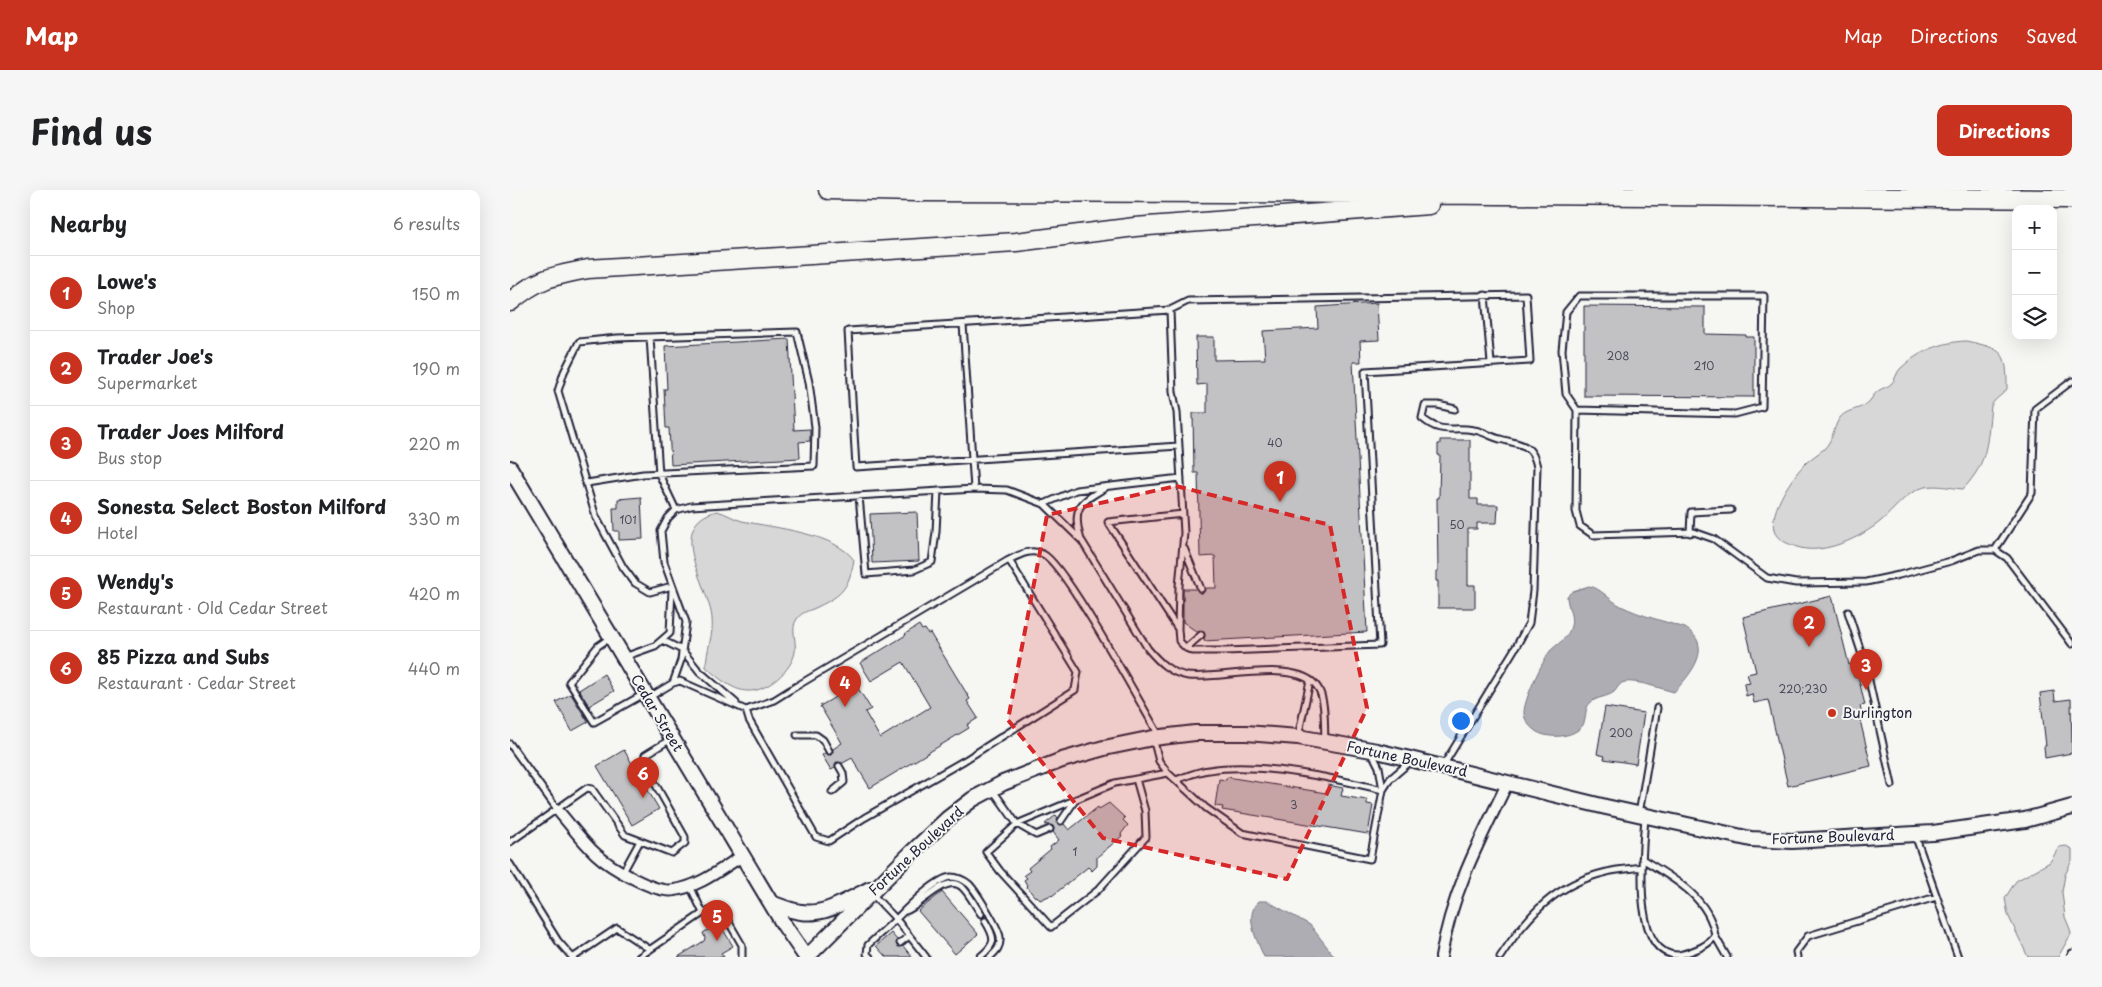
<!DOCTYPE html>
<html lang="en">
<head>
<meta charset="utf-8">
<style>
	body { margin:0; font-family:"Playpen Sans",sans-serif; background:#f6f6f6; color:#202124 }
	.controls { position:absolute; right:15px; top:15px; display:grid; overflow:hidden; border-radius:10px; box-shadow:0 5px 20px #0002 }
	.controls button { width:45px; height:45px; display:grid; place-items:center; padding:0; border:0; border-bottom:1px solid #e0e0e0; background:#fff; color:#202124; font:25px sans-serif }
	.you { position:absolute; left:950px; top:530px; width:18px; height:18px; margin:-12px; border:4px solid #fff; border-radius:50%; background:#1a73e8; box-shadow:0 0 0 8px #1a73e833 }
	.badge { display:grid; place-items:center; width:32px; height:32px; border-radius:50%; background:#c8321e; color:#fff; font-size:16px; font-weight:700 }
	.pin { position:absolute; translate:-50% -41px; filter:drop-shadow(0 1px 2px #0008) }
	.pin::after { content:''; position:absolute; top:26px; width:18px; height:15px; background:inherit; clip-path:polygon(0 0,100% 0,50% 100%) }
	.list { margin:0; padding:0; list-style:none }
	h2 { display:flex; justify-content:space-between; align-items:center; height:65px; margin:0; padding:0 20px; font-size:21px }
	h2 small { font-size:16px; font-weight:400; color:#757577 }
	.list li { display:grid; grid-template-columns:32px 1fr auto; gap:15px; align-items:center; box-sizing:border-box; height:75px; padding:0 20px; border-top:1px solid #e0e0e0 }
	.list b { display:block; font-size:19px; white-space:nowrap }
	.list p { margin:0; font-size:16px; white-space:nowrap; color:#757577 }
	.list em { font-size:16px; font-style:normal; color:#757577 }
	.icon { flex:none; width:28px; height:28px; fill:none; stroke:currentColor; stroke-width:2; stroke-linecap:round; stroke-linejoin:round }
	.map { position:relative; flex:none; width:1562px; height:767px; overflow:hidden; border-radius:10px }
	header { display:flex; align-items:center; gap:30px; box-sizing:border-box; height:70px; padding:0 25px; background:#c8321e; color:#fff }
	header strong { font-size:24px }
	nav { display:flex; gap:28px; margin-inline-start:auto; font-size:18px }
	.intro { display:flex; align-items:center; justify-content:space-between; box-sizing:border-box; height:120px; padding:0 30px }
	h1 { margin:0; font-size:35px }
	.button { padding:12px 22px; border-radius:10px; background:#c8321e; color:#fff; font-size:18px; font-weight:700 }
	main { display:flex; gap:30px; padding:0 30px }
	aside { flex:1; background:#fff; border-radius:10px; box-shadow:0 5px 20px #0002 }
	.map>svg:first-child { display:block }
	.green { fill:#d7d7d7; stroke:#7c7c89 }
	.water { fill:#adadb3; stroke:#757583 }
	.building { fill:#c2c2c4; stroke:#22223b }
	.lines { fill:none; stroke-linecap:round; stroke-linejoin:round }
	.lane-casing { stroke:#22223b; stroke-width:9 }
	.street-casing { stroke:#22223b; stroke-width:14 }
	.secondary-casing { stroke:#22223b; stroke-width:18 }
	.highway-casing { stroke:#22223b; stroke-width:21 }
	.lane { stroke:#f6f6f2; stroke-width:5 }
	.street { stroke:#f6f6f2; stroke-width:10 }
	.secondary { stroke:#f6f6f2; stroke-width:14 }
	.highway { stroke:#f6f6f2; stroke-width:18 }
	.marked { fill:#d62828; fill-opacity:0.2; stroke:#d62828; stroke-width:4; stroke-dasharray:10 6; stroke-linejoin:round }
	.poi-dot { fill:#c8321e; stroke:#f6f6f2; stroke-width:2 }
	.labels { text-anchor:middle; stroke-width:4; stroke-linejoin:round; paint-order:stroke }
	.number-label { font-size:11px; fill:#4a4a5d }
	.street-label { font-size:14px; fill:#22223b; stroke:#f6f6f2 }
	.poi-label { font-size:14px; fill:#22223b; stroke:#f6f6f2; text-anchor:start }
</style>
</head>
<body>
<header>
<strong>Map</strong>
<nav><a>Map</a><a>Directions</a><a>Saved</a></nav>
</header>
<div class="intro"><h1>Find us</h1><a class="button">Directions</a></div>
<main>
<aside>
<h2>Nearby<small>6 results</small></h2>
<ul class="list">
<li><span class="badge">1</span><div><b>Lowe's</b><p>Shop</p></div><em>150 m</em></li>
<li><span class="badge">2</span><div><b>Trader Joe's</b><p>Supermarket</p></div><em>190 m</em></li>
<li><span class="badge">3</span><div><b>Trader Joes Milford</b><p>Bus stop</p></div><em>220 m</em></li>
<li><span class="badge">4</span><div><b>Sonesta Select Boston Milford</b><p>Hotel</p></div><em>330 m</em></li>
<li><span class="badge">5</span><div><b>Wendy's</b><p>Restaurant · Old Cedar Street</p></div><em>420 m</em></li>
<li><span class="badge">6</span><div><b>85 Pizza and Subs</b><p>Restaurant · Cedar Street</p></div><em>440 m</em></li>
</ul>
</aside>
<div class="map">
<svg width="1562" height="767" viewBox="0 0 1562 767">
	<rect width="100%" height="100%" fill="#f6f6f2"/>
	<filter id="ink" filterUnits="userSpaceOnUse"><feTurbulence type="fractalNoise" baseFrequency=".02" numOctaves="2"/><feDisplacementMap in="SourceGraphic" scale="10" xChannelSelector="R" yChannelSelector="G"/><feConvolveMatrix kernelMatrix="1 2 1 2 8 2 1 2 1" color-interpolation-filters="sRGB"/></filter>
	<g filter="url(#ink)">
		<path class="green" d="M1456 151C1494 159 1497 161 1497 199 1492 206 1485 208 1481 216 1477 251 1479 272 1453 299 1440 298 1421 293 1409 299 1393 306 1384 320 1371 331 1352 347 1313 366 1287 357 1279 354 1266 350 1264 340 1259 321 1283 285 1296 273 1301 268 1308 264 1314 259 1323 250 1323 239 1329 229 1335 220 1347 220 1355 215 1361 212 1363 204 1368 201 1372 198 1378 197 1381 194 1386 190 1386 182 1391 178 1409 161 1432 152 1456 151Z
			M207 321C216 323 224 329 232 331 264 338 325 343 344 370 338 401 331 406 303 419 297 421 291 423 287 429 280 438 287 451 285 462 282 480 257 502 238 501 223 501 207 487 196 477 196 460 204 445 202 428 199 396 153 335 207 321Z
			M1556 656 1562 659V670L1555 685 1552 702 1555 727 1560 739 1561 744 1548 767H1518L1498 725 1495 708 1506 691 1540 672 1549 657Z"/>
		<path class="water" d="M1079 396C1091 398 1099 410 1111 416 1131 426 1154 431 1175 438 1205 456 1181 484 1164 502 1152 499 1127 490 1115 492 1109 493 1108 498 1104 502 1098 507 1086 507 1080 513 1074 519 1077 528 1073 535 1064 548 1039 549 1027 542 1021 538 1015 532 1014 524 1013 511 1032 472 1040 461 1047 454 1057 449 1060 439 1065 427 1057 417 1057 406L1063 401Z
			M749 711H757L800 735 825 767H754C747 750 733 726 749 711Z"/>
		<path class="building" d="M867 113 869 150 850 151 851 172H843L857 442 694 451 695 445 694 442H687L673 432V399H686L691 403 694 402 695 398H706L705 366 690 367 688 283H684L683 223H697V194L687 195 686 147H704V170L755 169 753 141 808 138 807 117Z
			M1074 116 1195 117V144L1236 145V147H1244V207L1074 206Z
			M279 149 284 240 300 239V251L289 252 290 268 161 275 159 238H156L154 199H157L155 156Z
			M930 250H960V309H968V315H988L987 333H967V339H958V395H965V418H928V391H926V381H928L927 308H929L930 265H928V254H930Z
			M131 307 133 349 109 350V341H104L103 318H108V309Z
			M407 322 409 371 362 373 360 324Z
			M1322 406 1339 475 1341 474 1344 487 1348 486 1355 515 1350 516 1353 529 1350 530 1361 576 1278 596 1258 510 1244 513 1242 504 1236 506 1234 494 1240 493 1237 484 1246 482 1233 427Z
			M409 435 412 440 415 439 418 444 420 443 460 509 457 511 468 528 457 535 459 538 360 598 342 568 333 573 326 572 325 578 321 580 312 565 315 563 321 565 323 559 332 553 310 516 346 495 361 519 355 522 370 548 420 517 393 472 361 491 350 473 396 445 395 444Z
			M94 484 104 501 79 516 69 500Z
			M1544 501 1545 511 1561 509 1562 563 1535 568 1534 556H1536L1530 503Z
			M61 504 78 532 62 541 46 512Z
			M1095 517 1134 523 1126 574 1094 569 1095 566 1087 564Z
			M114 560 149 619 122 635 87 576Z
			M717 587 816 603 818 595 833 598 831 606 857 610V614L863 615 858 644 712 620 713 617 705 616 709 589 716 590Z
			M599 613 615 628 613 630 618 635 611 644 612 646 587 667V676L582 681 578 677 542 706 541 705 530 710 527 706 525 707 516 696 517 695 514 690 517 688 514 685 520 681 518 678 541 659 540 657 549 650 543 642 544 639 543 636 535 634 546 625 548 628 547 633 554 634 559 640 588 617 589 619Z
			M432 702 468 744 445 764 408 721Z
			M209 733 223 756 211 763 214 767H168L194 751 195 748 193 743Z
			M381 743 387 750V756H393L402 767H376L366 756Z"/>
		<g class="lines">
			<g class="lane-casing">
				<path id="lane" d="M975 105 981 173
					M660 120 663 202 667 222 674 343 669 396 668 439
					M453 134 464 299
					M140 147 149 284 166 320
					M1067 220 1056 204 1052 160 1056 122 1069 106H1254L1252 217 1225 224 1067 220 1066 321 1070 336 1083 345 1184 342 1204 349 1257 388 1286 393 1356 392 1389 385 1441 371 1469 360H1485L1497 368 1562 454
					M669 256 346 277 338 141 660 120 678 111 1016 105 1020 171 855 181 870 455 715 461H683L676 458 669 451 668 439 598 332 673 324
					M77 293 133 284 304 276 305 237 299 192 287 142 107 148 69 152 54 182 48 201 86 327 113 377 125 393 140 402 162 396
					M349 306 356 384 404 380 422 372 426 342 428 301
					M534 314 566 300 671 288
					M1180 343 1181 322 1221 320
					M571 350C562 319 568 313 595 298
					M674 358 691 399
					M1485 360 1522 303 1525 219 1562 191
					M1338 422 1356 477 1382 595
					M101 447 88 456 59 492 84 532 134 504
					M152 450 172 460 189 481 226 513
					M676 458 691 445
					M114 467 145 456 160 443 162 399
					M163 493 171 470 176 432 154 372 151 341 158 328 166 320 181 316 464 299 497 300 534 314 572 351 638 459C649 472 660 483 678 486 709 490 789 467 808 498 816 511 814 535 815 551
					M138 508 163 493 170 491 236 520 264 510 280 500 497 371C509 365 520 358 533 364 555 374 632 517 649 545
					M236 520 239 530 306 647 319 651 354 628 455 570 565 500 568 482 499 370
					M287 545H306L313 550 319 561
					M788 547 800 491
					M643 548 649 571 658 583 696 618 732 643 860 669 873 600C823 588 750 572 699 580 688 581 677 586 666 590
					M0 554 47 619
					M862 563 869 577 873 600
					M933 576 1007 455 1019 433 1023 401 1027 277C1022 252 1010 255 990 249 981 247 973 241 964 240 941 236 932 245 912 228L915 215H928L945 219
					M482 599 507 634 605 593 658 583
					M873 600 880 589 900 572
					M322 602 334 592 333 583 329 576
					M1129 624 1147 518
					M551 631 566 609
					M540 639 526 645 507 634 476 662 490 681 541 737 588 700 636 647 635 621 626 589
					M1405 645 1448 767
					M0 652 77 598 82 599 115 645 162 663 175 653V647L133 572 135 565 161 549
					M1132 669C1162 687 1200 708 1205 746 1198 757 1181 762 1169 765 1118 767 1134 652 1135 626
					M0 674 48 751 62 767
					M113 682 130 651
					M180 696 193 723
					M396 721C411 716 438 681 453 698 460 705 465 716 471 724
					M1205 746 1217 767
					M390 753 399 746
					M64 767 107 738 139 759
					M129 767 193 723 210 717 232 755V767
					M360 767 357 764 358 755 386 729 362 704
					M416 767 386 729C397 718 426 688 441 687 447 687 454 690 459 694 466 701 489 738 490 747 491 756 487 761 480 767
					M470 767C486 754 486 749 475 731
					M990 767C1018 725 1045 694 1097 682 1108 679 1120 679 1132 677
					M1287 767 1286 762 1298 746 1426 707
					M1560 767 1562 763"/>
			</g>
			<g class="street-casing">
				<path id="street" d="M50 623C62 637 73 652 86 664 100 677 145 704 164 700 189 697 211 679 232 666
					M931 767C941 704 970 649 998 592"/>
			</g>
			<g class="secondary-casing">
				<path id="secondary" d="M0 278 274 735 296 767
					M261 713C270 716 281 721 291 722 316 726 339 709 360 699
					M297 767 402 662 437 629 463 609 493 593 552 570 594 558 643 548 685 543H736L788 547 867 561 1096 617 1241 649 1282 651 1423 643 1515 630 1562 617"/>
			</g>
			<g class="highway-casing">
				<path id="highway" d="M318 0 407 2 723 3 1562 9
					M0 112C28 88 43 86 78 79L506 52 625 37 919 15"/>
			</g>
			<use href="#lane" class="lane"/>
			<use href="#street" class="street"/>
			<use href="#secondary" class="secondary"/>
			<use href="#highway" class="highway"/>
		</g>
	</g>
	<path class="marked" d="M666 296 820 335 857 518 777 689 593 648 498 530 537 325Z"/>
	<circle class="poi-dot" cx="1322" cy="523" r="5"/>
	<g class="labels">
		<g class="number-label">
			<text x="1108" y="170">208</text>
			<text x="1194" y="180">210</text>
			<text x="765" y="257">40</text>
			<text x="118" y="334">101</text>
			<text x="947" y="339">50</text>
			<text x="1293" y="503">220;230</text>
			<text x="1111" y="547">200</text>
			<text x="784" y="619">3</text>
			<text x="565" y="666">1</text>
		</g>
		<g class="street-label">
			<text transform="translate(147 523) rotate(59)" y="5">Cedar Street</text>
			<text transform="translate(897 569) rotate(12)" y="5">Fortune Boulevard</text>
			<text transform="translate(1323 647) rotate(-2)" y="5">Fortune Boulevard</text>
			<text transform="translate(406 661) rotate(-43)" y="5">Fortune Boulevard</text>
		</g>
		<g class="poi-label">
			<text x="1332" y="528">Burlington</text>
		</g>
	</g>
</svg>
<div class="controls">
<button>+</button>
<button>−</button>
<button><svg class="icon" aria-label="layers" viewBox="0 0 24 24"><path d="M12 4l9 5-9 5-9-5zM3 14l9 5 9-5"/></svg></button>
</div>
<div class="you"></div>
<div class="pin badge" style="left:770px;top:312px">1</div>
<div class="pin badge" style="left:1299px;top:457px">2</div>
<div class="pin badge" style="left:1356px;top:500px">3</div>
<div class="pin badge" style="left:335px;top:517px">4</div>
<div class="pin badge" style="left:207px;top:751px">5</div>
<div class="pin badge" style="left:133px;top:608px">6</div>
</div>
</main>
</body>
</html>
